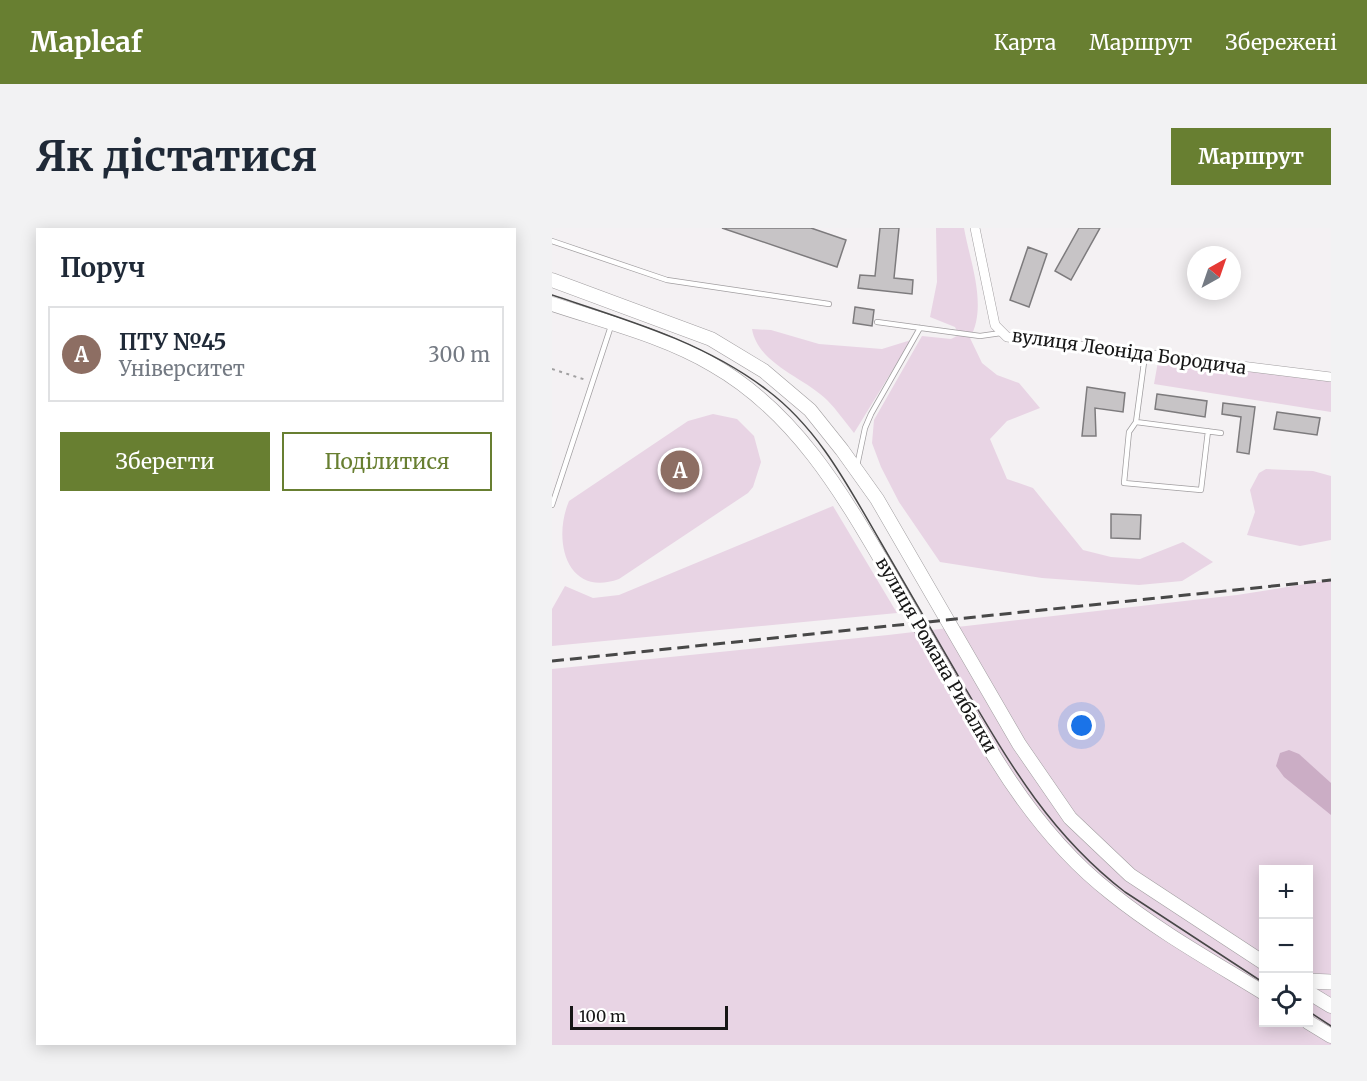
<!DOCTYPE html>
<html lang="uk">
<head>
<meta charset="utf-8">
<style>
	body { margin:0; font-family:Merriweather,serif; background:#f2f2f3; color:#1f2937 }
	.controls { position:absolute; right:18px; bottom:18px; display:grid; overflow:hidden; border-radius:0px; box-shadow:0 3px 15px #0003 }
	.controls button { width:54px; height:54px; display:grid; place-items:center; padding:0; border:0; border-bottom:2px solid #e0e1e3; background:#fff; color:#1f2937; font:30px sans-serif }
	.compass { position:absolute; left:635px; top:18px; width:54px; height:54px; border-radius:50%; background:#fff; box-shadow:0 3px 15px #0003; rotate:40deg }
	.scale { position:absolute; left:18px; bottom:15px; width:158px; box-sizing:border-box; padding-left:6px; border:3px solid #161616; border-top:0; font-size:16px; line-height:21px; white-space:nowrap; color:#161616; -webkit-text-stroke:4px #fff; paint-order:stroke }
	.you { position:absolute; left:530px; top:498px; width:21px; height:21px; margin:-15px; border:4px solid #fff; border-radius:50%; background:#1a73e8; box-shadow:0 0 0 9px #1a73e833 }
	.badge { display:grid; place-items:center; width:39px; height:39px; border-radius:50%; background:#687f31; color:#fff; font-size:20px; font-weight:700 }
	.pin { position:absolute; translate:-50% -50%; border:3px solid #fff; box-shadow:0 2px 6px #0006 }
	.list { margin:0; padding:0; list-style:none }
	h2 { display:flex; justify-content:space-between; align-items:center; height:78px; margin:0; padding:0 24px; font-size:26px }
	h2 small { font-size:20px; font-weight:400; color:#747a83 }
	.list li { display:grid; grid-template-columns:39px 1fr auto; gap:18px; align-items:center; box-sizing:border-box; height:96px; margin:0 12px 12px; padding:0 12px; border:2px solid #e0e1e3; border-radius:0px }
	.list b { display:block; font-size:22px; white-space:nowrap }
	.list p { margin:0; font-size:20px; white-space:nowrap; color:#747a83 }
	.list em { font-size:20px; font-style:normal; color:#747a83 }
	.actions { display:flex; gap:12px; padding:18px 24px }
	.actions a { flex:1; padding:14px 0; border:2px solid #687f31; border-radius:0px; text-align:center; font-size:21px; color:#687f31 }
	.actions .main { background:#687f31; color:#fff }
	.icon { flex:none; width:33px; height:33px; fill:none; stroke:currentColor; stroke-width:2; stroke-linecap:round; stroke-linejoin:round }
	.map { position:relative; flex:none; width:779px; height:817px; overflow:hidden; border-radius:0px }
	header { display:flex; align-items:center; gap:36px; box-sizing:border-box; height:84px; padding:0 30px; background:#687f31; color:#fff }
	header strong { font-size:28px }
	nav { display:flex; gap:33px; margin-inline-start:auto; font-size:21px }
	.intro { display:flex; align-items:center; justify-content:space-between; box-sizing:border-box; height:144px; padding:0 36px }
	h1 { margin:0; font-size:42px }
	.button { padding:15px 27px; border-radius:0px; background:#687f31; color:#fff; font-size:21px; font-weight:700 }
	main { display:flex; gap:36px; padding:0 36px }
	aside { flex:1; background:#fff; border-radius:0px; box-shadow:0 3px 15px #0003 }
	.map>svg:first-child { display:block }
	.green { fill:#e8d4e4; fill-rule:evenodd }
	.water { fill:#cbadc5 }
	.building { fill:#c7c4c6; stroke:#7d7b7d; stroke-width:1.5 }
	.lines { fill:none; stroke-linecap:round; stroke-linejoin:round }
	.service-casing { stroke:#a19ea0; stroke-width:6 }
	.minor-casing { stroke:#a19ea0; stroke-width:10 }
	.secondary-casing { stroke:#a19ea0; stroke-width:15 }
	.primary-casing { stroke:#a19ea0; stroke-width:16 }
	.path { stroke:#a1a0a1; stroke-width:2; stroke-dasharray:3 4.5; stroke-linecap:butt }
	.service { stroke:#fff; stroke-width:4.5 }
	.minor { stroke:#fff; stroke-width:9 }
	.secondary { stroke:#fff; stroke-width:14 }
	.primary { stroke:#fff; stroke-width:15 }
	.tram { stroke:#484848; stroke-width:1.5 }
	.rail { stroke:#484848; stroke-width:3; stroke-dasharray:12 6; stroke-linecap:butt }
	.labels { text-anchor:middle; stroke-width:6; stroke-linejoin:round; paint-order:stroke }
	.street-label { font-size:18px; fill:#161616; stroke:#fff }
</style>
</head>
<body>
<header>
<strong>Mapleaf</strong>
<nav><a>Карта</a><a>Маршрут</a><a>Збережені</a></nav>
</header>
<div class="intro"><h1>Як дістатися</h1><a class="button">Маршрут</a></div>
<main>
<aside>
<h2>Поруч<small></small></h2>
<ul class="list">
<li><span class="badge" style="background:#8d6e63">A</span><div><b>ПТУ №45</b><p>Університет</p></div><em>300 m</em></li>
</ul>
<div class="actions"><a class="main">Зберегти</a><a>Поділитися</a></div>
</aside>
<div class="map">
<svg width="779" height="817" viewBox="0 0 779 817">
	<rect width="100%" height="100%" fill="#f4f1f3"/>
	<path class="green" d="M384 0H412C418 34 436 78 418 110L430 135 445 147 467 155 488 180 455 193 438 211 455 251 481 260 531 322 559 329 588 331 631 314 661 334 630 353 587 357 490 350 388 334 347 274 329 239 320 215 322 192 370 108 399 111 407 107 403 99 378 89 385 54Z
		M200 101 219 102 267 116 330 121 359 112 302 205C293 194 285 182 275 172 252 149 206 136 200 101Z
		M607 128 779 149V184L602 156Z
		M161 186 185 191 202 208 209 234 201 259 196 265 67 351C15 370 0 313 17 273L136 193Z
		M714 241 761 243 779 248V312L748 318 695 307 703 284 698 262 707 245Z
		M281 278 345 385 0 418V381L13 358 41 370 67 367Z
		M779 352V817H0V441L336 407 685 367ZM712 642H756V794H712Z"/>
	<path class="water" d="M737 522 747 526 779 555V587L732 549 724 538 728 525Z"/>
	<path class="building" d="M170 0H259L294 12 285 39Z
		M328 0H347L342 50 361 52 360 66 306 60 308 47 323 48Z
		M527 0H548L519 52 503 43Z
		M476 19 495 26 477 79 458 72Z
		M303 79 322 82 320 98 301 95Z
		M535 159 573 165 571 184 543 180 544 208H530Z
		M605 166 655 173 653 189 603 181Z
		M671 175 703 179 697 226 685 224 689 189 670 186Z
		M725 184 768 190 765 207 722 201Z
		M559 286 589 287 588 311 559 310Z"/>
	<g class="lines">
		<g class="service-casing">
			<path id="service" d="M0 13 115 52 277 76
				M325 94 428 108 449 105
				M593 127 584 194 669 205
				M584 194 577 204 572 255 649 262 656 203
				M305 238 313 200 319 186 368 100
				M0 277 59 98"/>
		</g>
		<g class="minor-casing">
			<path id="minor" d="M423 0 443 97 455 109 779 149"/>
		</g>
		<g class="secondary-casing">
			<path id="secondary" d="M0 52 159 111 212 143 258 182 290 222 325 271 467 516 518 590 578 647 712 735
				M0 76C54 94 112 108 161 137 247 186 294 272 342 354 374 410 407 467 439 523 471 576 510 627 559 665 606 703 660 733 712 765
				M756 764 779 778
				M756 794 779 808"/>
		</g>
		<g class="primary-casing">
			<path id="primary" d="M756 753 779 754"/>
		</g>
		<path class="path" d="M0 141 34 152"/>
		<use href="#service" class="service"/>
		<use href="#minor" class="minor"/>
		<use href="#secondary" class="secondary"/>
		<use href="#primary" class="primary"/>
		<path class="tram" d="M0 67C75 92 152 114 215 162 267 201 296 258 328 313 356 362 384 410 412 458 459 538 499 607 573 664L712 755
			M756 783 779 798"/>
		<path class="rail" d="M0 433 779 352"/>
	</g>
	<g class="labels">
		<g class="street-label">
			<text transform="translate(577 124) rotate(8)" y="6">вулиця Леоніда Бородича</text>
			<text transform="translate(384 427) rotate(60)" y="6">вулиця Романа Рибалки</text>
		</g>
	</g>
</svg>
<div class="controls">
<button>+</button>
<button>−</button>
<button><svg class="icon" aria-label="locate" viewBox="0 0 24 24"><circle cx="12" cy="12" r="6"/><path d="M12 2v4M12 18v4M2 12h4M18 12h4"/></svg></button>
</div>
<svg class="compass" viewBox="-18 -18 36 36"><path d="M0-13l5 13h-10z" fill="#e53935"/><path d="M0 13l5-13h-10z" fill="#747a83"/></svg>
<div class="scale">100 m</div>
<div class="you"></div>
<div class="pin badge" style="left:128px;top:242px;background:#8d6e63">A</div>
</div>
</main>
</body>
</html>
